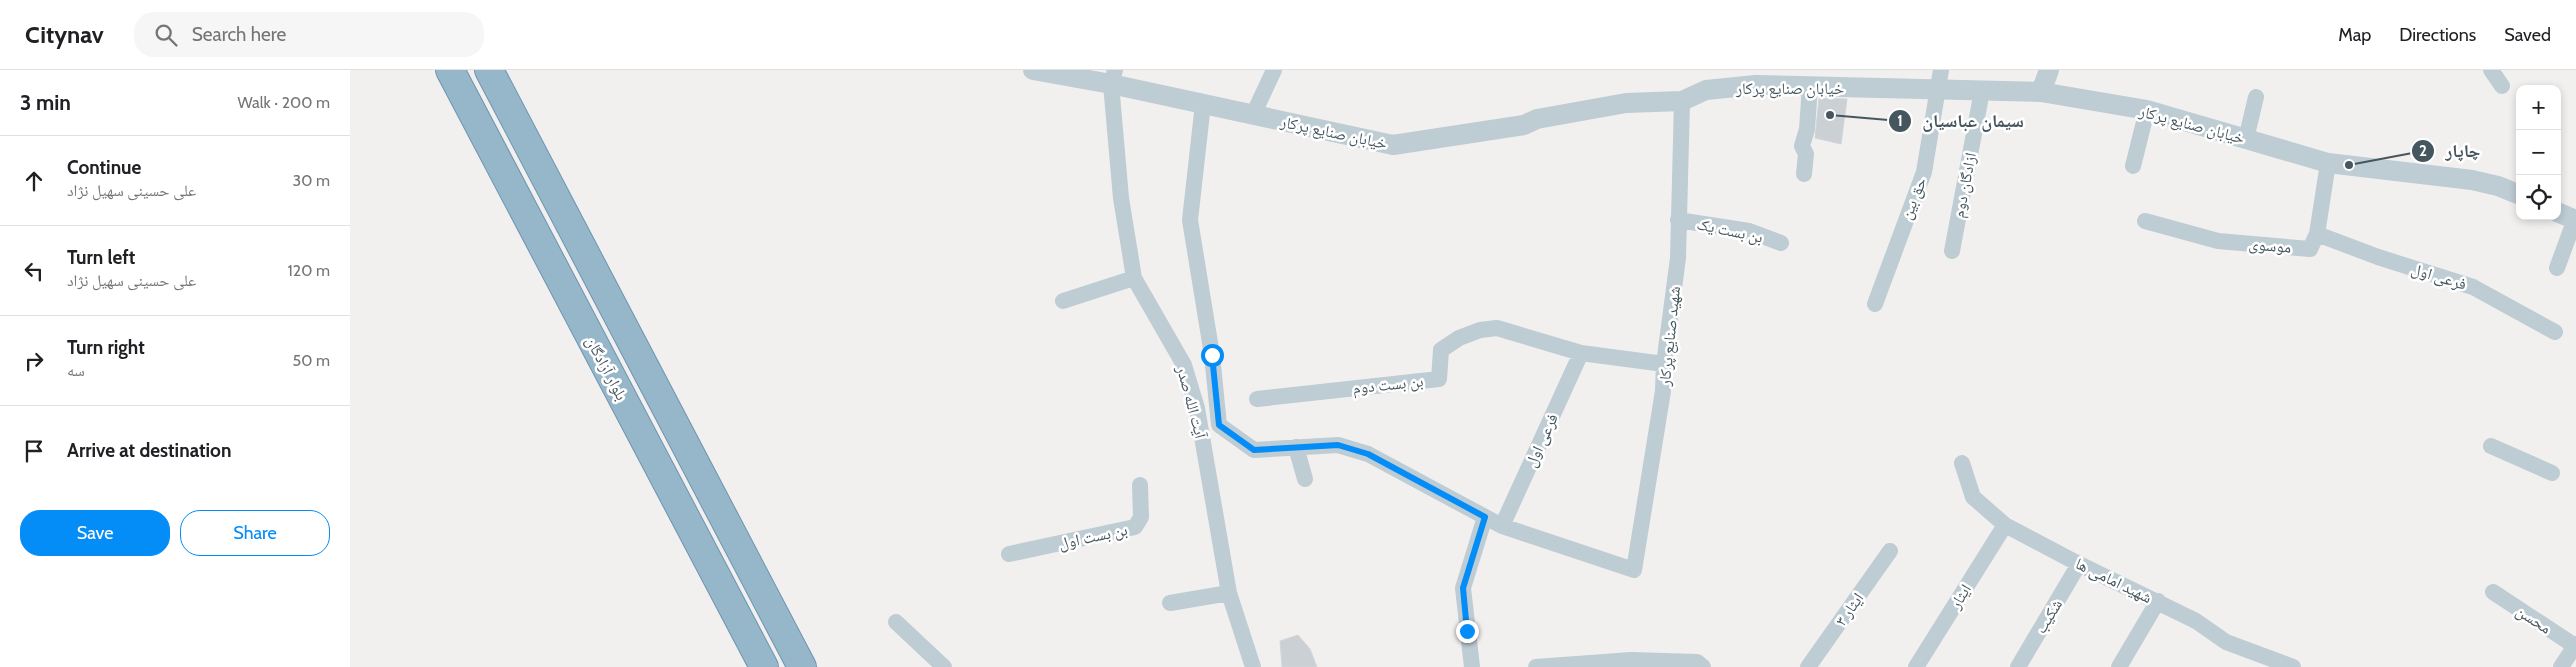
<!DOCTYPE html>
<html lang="en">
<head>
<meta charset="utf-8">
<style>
	body { margin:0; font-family:Cabin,"Noto Naskh Arabic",sans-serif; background:#f6f6f6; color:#202124 }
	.controls { position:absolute; right:15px; top:15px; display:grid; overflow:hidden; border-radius:10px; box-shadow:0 2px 8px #0003 }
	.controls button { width:45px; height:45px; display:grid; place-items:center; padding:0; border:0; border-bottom:1px solid #e0e0e0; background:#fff; color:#202124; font:25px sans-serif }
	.stop { position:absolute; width:15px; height:15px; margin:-11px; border:4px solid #048cf7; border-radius:50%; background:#fff }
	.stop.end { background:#048cf7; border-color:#fff; box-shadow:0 1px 5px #0008 }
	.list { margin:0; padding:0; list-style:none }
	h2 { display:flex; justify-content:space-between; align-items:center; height:65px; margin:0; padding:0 20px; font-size:21px }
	h2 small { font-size:16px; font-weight:400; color:#757577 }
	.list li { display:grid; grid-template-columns:32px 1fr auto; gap:15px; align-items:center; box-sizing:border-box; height:90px; padding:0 20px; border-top:1px solid #e0e0e0 }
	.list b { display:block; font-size:19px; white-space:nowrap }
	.list p { margin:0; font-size:16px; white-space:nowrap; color:#757577 }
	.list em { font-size:16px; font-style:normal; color:#757577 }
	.actions { display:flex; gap:10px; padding:15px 20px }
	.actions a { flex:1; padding:11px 0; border:1px solid #048cf7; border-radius:20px; text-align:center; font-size:18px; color:#048cf7 }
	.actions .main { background:#048cf7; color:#fff }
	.icon { flex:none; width:28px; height:28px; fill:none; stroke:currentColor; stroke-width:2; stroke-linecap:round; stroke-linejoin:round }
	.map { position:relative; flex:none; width:2226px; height:597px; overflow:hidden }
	header { display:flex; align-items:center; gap:30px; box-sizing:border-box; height:70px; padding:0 25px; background:#fff; border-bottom:1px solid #e0e0e0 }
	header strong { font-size:24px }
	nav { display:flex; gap:28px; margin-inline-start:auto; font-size:18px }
	.search { width:350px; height:45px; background:#f6f6f6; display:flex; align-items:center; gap:12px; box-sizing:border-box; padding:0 18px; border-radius:20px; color:#757577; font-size:19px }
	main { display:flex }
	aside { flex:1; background:#fff }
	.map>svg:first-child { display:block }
	.building { fill:#cad0d4; stroke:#d2d6db }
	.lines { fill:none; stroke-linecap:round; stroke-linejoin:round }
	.trunk-casing { stroke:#6c95b0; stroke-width:30 }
	.minor { stroke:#beccd3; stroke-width:16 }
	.tertiary { stroke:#beccd3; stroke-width:20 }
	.trunk { stroke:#96b6ca; stroke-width:28 }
	.route { stroke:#048cf7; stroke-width:6 }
	.labels { text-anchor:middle; stroke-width:5; stroke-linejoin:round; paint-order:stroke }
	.street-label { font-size:16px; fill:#45565f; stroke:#fff }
	.leader { fill:none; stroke:#45565f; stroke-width:2 }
	.callout-dot { fill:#45565f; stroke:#fff; stroke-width:2 }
	.mark-label { font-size:15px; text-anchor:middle; font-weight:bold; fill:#fff }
	.callout-label { font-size:18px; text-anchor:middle; font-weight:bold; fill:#45565f; stroke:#fff; stroke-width:5; stroke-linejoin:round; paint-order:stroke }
</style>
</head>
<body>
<header>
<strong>Citynav</strong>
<div class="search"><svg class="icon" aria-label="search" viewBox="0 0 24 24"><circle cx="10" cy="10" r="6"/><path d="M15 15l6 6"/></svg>Search here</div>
<nav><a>Map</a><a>Directions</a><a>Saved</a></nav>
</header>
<main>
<aside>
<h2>3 min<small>Walk · 200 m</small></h2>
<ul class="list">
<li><svg class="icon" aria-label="ahead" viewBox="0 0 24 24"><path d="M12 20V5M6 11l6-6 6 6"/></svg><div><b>Continue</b><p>علی حسینی سهیل نژاد</p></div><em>30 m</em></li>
<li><svg class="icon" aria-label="left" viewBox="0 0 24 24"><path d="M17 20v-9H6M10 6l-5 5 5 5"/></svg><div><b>Turn left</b><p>علی حسینی سهیل نژاد</p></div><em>120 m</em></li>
<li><svg class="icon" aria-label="right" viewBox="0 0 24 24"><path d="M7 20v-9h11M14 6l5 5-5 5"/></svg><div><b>Turn right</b><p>سه</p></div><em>50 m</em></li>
<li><svg class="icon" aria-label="arrive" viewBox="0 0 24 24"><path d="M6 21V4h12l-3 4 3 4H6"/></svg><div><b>Arrive at destination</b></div></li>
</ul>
<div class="actions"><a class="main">Save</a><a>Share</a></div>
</aside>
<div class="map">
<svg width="2226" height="597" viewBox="0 0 2226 597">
	<rect width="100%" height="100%" fill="#f2efef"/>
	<path class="building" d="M1469 28 1497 29 1491 74 1465 68Z
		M948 565 960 579 967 597H932L930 571Z"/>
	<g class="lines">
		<g class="trunk-casing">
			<path id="trunk" d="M100 0 414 597
				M139 0 452 597"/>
		</g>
		<path class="minor" d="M765 0 761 14 771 128 784 208 834 295 847 338 879 523 903 597
			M2141 0 2152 16
			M853 34 840 150 862 285 869 355 904 380 988 375 1018 384 1152 456 1284 500 1313 321 1314 294 1328 188 1332 31
			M903 45 924 0
			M1896 69 1906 27
			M1783 96 1797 40
			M1454 104 1456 84 1452 76 1457 59 1460 16
			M1328 150 1399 161 1431 173
			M1795 151 1868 171 1960 179 1967 164 1978 93
			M1967 164 2028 187 2123 217 2205 262
			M1602 181 1632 21
			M2207 198 2225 149
			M713 231 784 208
			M1525 234 1574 102 1591 0
			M907 329 1089 309 1091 280 1109 268 1130 260 1147 258 1231 283 1314 294
			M2141 376 2202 403
			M946 377 955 409
			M1612 393 1623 427 1655 455 1729 494 1846 551 1876 572 1943 597
			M1152 456 1231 283
			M659 484 785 457 791 447 790 415
			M2143 522 2225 576
			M820 533 879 523
			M546 552 594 597
			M1122 597 1113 518 1135 447
			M1186 597 1281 590 1347 592 1353 597
			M1458 597 1540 481
			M1566 597 1655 455
			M1668 597 1729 494
			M1769 597 1808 531
			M2211 597 2226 574"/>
		<path class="tertiary" d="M683 0 761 14 1043 75 1174 55 1187 49 1276 33 1332 31 1356 20 1406 15 1691 22 1797 40 1978 93 2122 110 2148 116 2170 125
			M1691 22 1699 0
			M2207 142 2226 150"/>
		<use href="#trunk" class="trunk"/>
	</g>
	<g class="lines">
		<path class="route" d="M862 285 869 355 904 380 988 375 1018 384 1135 447 1113 518 1117 561"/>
	</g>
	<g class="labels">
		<g class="street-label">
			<text x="1440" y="24">خیابان صنایع پرکار</text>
			<text transform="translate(1842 54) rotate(15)" y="6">خیابان صنایع پرکار</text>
			<text transform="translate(984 62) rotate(12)" y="6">خیابان صنایع پرکار</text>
			<text transform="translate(1614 115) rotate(-79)" y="6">ازادگان دوم</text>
			<text transform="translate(1563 128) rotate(-68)" y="6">حق بین</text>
			<text transform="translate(1380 160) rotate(12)" y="6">بن بست یک</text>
			<text transform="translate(1920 175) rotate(5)" y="6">موسوی</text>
			<text transform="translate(2089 206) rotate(17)" y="6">فرعی اول</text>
			<text transform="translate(1319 266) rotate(-84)" y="6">شهید صنایع پرکار</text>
			<text transform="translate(257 298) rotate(62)" y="6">بلوار آزادگان</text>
			<text transform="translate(1038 314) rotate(-6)" y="6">بن بست دوم</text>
			<text transform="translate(842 332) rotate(75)" y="6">آیت الله صدر</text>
			<text transform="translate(1191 370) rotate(-65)" y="6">فرعی اول</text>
			<text transform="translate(743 466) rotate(-12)" y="6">بن بست اول</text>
			<text transform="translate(1764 510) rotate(26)" y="6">شهید امامی ها</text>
			<text transform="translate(1610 526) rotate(-58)" y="6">ایثار</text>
			<text transform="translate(1499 539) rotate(-55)" y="6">ایثار ۳</text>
			<text transform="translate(1698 546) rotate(-59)" y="6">شکیب</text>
			<text transform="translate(2184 549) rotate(33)" y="6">محسن</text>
		</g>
	</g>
	<path class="leader" d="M1480 45L1550 51M1999 95L2073 81"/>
	<g class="callout-dot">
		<circle cx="1480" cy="45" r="5"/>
		<circle cx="1999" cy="95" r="5"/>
		<circle cx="1550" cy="51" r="12"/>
		<circle cx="2073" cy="81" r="12"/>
	</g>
	<g class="mark-label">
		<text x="1550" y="56">1</text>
		<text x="2073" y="86">2</text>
	</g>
	<g class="callout-label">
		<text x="1623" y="57">سیمان عباسیان</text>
		<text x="2113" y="87">چاپار</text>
	</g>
</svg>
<div class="controls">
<button>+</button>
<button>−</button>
<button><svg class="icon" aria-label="locate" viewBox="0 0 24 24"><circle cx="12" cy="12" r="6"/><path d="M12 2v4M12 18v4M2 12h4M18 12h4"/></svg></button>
</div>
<div class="stop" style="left:862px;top:285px"></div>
<div class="stop end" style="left:1117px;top:561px"></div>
</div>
</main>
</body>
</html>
